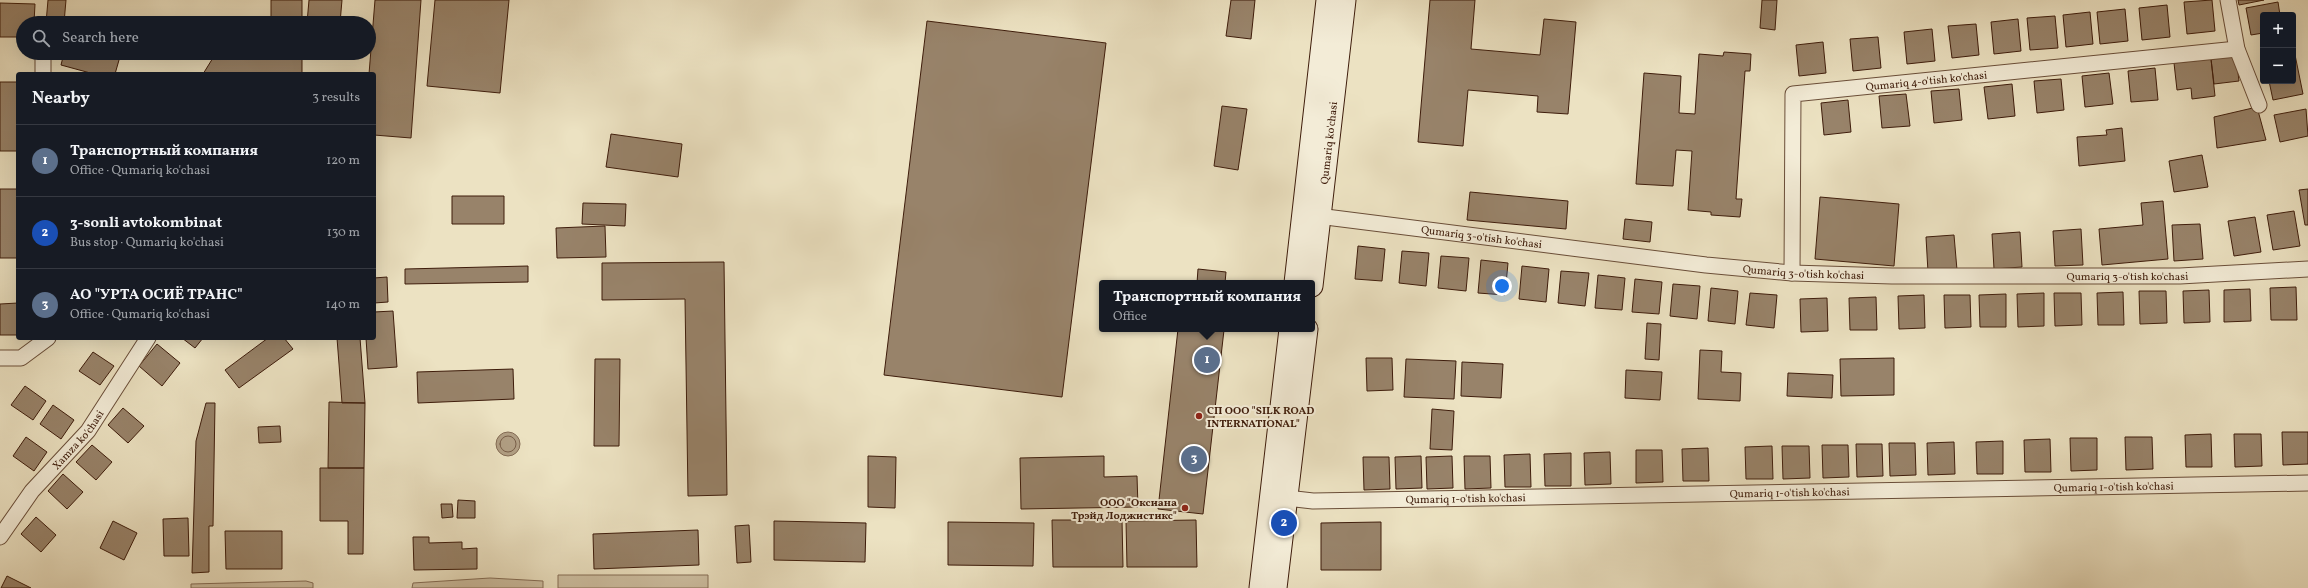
<!DOCTYPE html>
<html lang="en">
<head>
<meta charset="utf-8">
<style>
	body { margin:0; font-family:Vollkorn,serif; background:#20242c; color:#f1f3f6 }
	.controls { position:absolute; right:12px; top:12px; display:grid; overflow:hidden; border-radius:4px; box-shadow:0 4px 16px #0002 }
	.controls button { width:36px; height:36px; display:grid; place-items:center; padding:0; border:0; border-bottom:1px solid #363941; background:#171b24; color:#f1f3f6; font:20px sans-serif }
	.you { position:absolute; left:1502px; top:286px; width:14px; height:14px; margin:-10px; border:3px solid #fff; border-radius:50%; background:#1a73e8; box-shadow:0 0 0 6px #1a73e833 }
	.badge { display:grid; place-items:center; width:26px; height:26px; border-radius:50%; background:#8c9099; color:#fff; font-size:13px; font-weight:700 }
	.pin { position:absolute; translate:-50% -50%; border:2px solid #fff; box-shadow:0 1px 4px #0006 }
	.popup { position:absolute; left:1099px; top:280px; width:216px; height:52px; box-sizing:border-box; display:grid; place-content:center; border-radius:4px; background:#171b24; filter:drop-shadow(0 1px 3px #0005); font-size:13px; white-space:nowrap; color:#9ea1a6 }
	.popup b { font-size:15px; color:#f1f3f6 }
	.popup::after { content:''; position:absolute; left:50%; top:100%; margin-left:-8px; border:8px solid transparent; border-top-color:#171b24 }
	.list { margin:0; padding:0; list-style:none }
	h2 { display:flex; justify-content:space-between; align-items:center; height:52px; margin:0; padding:0 16px; font-size:17px }
	h2 small { font-size:13px; font-weight:400; color:#9ea1a6 }
	.list li { display:grid; grid-template-columns:26px 1fr auto; gap:12px; align-items:center; box-sizing:border-box; height:72px; padding:0 16px; border-top:1px solid #363941 }
	.list b { display:block; font-size:15px; white-space:nowrap }
	.list p { margin:0; font-size:13px; white-space:nowrap; color:#9ea1a6 }
	.list em { font-size:13px; font-style:normal; color:#9ea1a6 }
	.icon { flex:none; width:22px; height:22px; fill:none; stroke:currentColor; stroke-width:2; stroke-linecap:round; stroke-linejoin:round }
	.map { position:relative; flex:none; width:2308px; height:588px; overflow:hidden }
	.search { position:absolute; background:#171b24; box-shadow:0 4px 16px #0002; left:16px; top:16px; width:360px; height:44px; display:flex; align-items:center; gap:10px; box-sizing:border-box; padding:0 14px; border-radius:22px; color:#9ea1a6; font-size:15px }
	.panel { position:absolute; background:#171b24; box-shadow:0 4px 16px #0002; left:16px; top:72px; width:360px; height:268px; border-radius:4px }
	.map>svg:first-child { display:block }
	.green { fill:#cec0a3; stroke:#866e57 }
	.water { fill:#b19f84; stroke:#836b54 }
	.lines { fill:none; stroke-linecap:round; stroke-linejoin:round }
	.shore { stroke:#785e48; stroke-width:1 }
	.building { fill:#98836a; stroke:#3e1c0b }
	.minor-casing { stroke:#6a4e39; stroke-width:17 }
	.secondary-casing { stroke:#3e1c0b; stroke-width:23 }
	.minor { stroke:#f3ecd7; stroke-width:15 }
	.secondary { stroke:#f3ecd7; stroke-width:21 }
	.poi-dot { fill:#8f2418; stroke:#f3ecd7; stroke-width:1.5 }
	.labels { text-anchor:middle; stroke-width:4; stroke-linejoin:round; paint-order:stroke }
	.street-label { font-size:11px; fill:#3e1c0b; stroke:#f3ecd7 }
	.poi-label { font-size:11px; font-weight:bold; fill:#3e1c0b; stroke:#f3ecd7; text-anchor:start }
</style>
</head>
<body>
<div class="map">
<svg width="2308" height="588" viewBox="0 0 2308 588">
	<rect width="100%" height="100%" fill="#ece2c2"/>
	<filter id="stains"><feTurbulence type="fractalNoise" baseFrequency=".005" numOctaves="4"/><feColorMatrix values="0 0 0 0 .2 0 0 0 0 .09 0 0 0 0 .02 0 0 0 .5 -.17"/></filter>
	<radialGradient id="worn" r=".72"><stop offset=".6" stop-color="#630" stop-opacity="0"/><stop offset="1" stop-color="#630" stop-opacity=".3"/></radialGradient>
	<path class="green" d="M558 575H708V588H558Z
		M490 578 543 581V588H412L413 583Z
		M306 581 313 583V588H191V584Z"/>
	<path class="water" d="M496 444a12 12 0 1 1 24 0a12 12 0 1 1-24 0Z"/>
	<g class="lines">
		<path class="shore" d="M500 444a8 8 0 1 1 16 0a8 8 0 1 1-16 0Z"/>
	</g>
	<path class="building" d="M48 0H66L64 23H46Z
		M271 0H302V23H271Z
		M309 0H342L340 23H307Z
		M375 0H421L411 138 374 135V74H369Z
		M435 0H509L500 93 427 86Z
		M1231 0H1255L1251 39 1226 36Z
		M1430 0H1475L1471 49 1540 55 1544 19 1576 22 1568 114 1537 112 1538 96 1468 90 1463 146 1418 142Z
		M1762 0H1777L1775 30 1760 28Z
		M2212 0 2215 31 2187 34 2184 2Z
		M2238 0H2264L2239 5Z
		M2278 2 2280 15H2263V33L2251 35 2246 8Z
		M0 3 35 4 34 23H23V37H0Z
		M2167 5 2170 37 2142 40 2139 8Z
		M2125 9 2128 41 2100 44 2097 12Z
		M2090 12 2093 44 2066 47 2063 15Z
		M2055 16 2058 48 2030 50 2027 18Z
		M2018 19 2021 51 1994 54 1991 22Z
		M927 21 1106 43 1062 397 884 375Z
		M1976 24 1979 55 1952 58 1948 26Z
		M1932 29 1935 61 1907 64 1904 32Z
		M1878 37 1881 68 1853 71 1850 39Z
		M1823 42 1826 73 1799 76 1796 45Z
		M2293 45 2303 94 2273 100 2269 81H2293Z
		M1724 52 1751 54 1750 71H1745L1736 199H1742L1740 217 1711 215V212L1688 210 1692 151 1676 150 1673 186 1636 184 1644 73 1681 76 1679 113 1695 114 1699 54 1723 56Z
		M64 53H121L115 74H94L61 65Z
		M216 53H302V74H203Z
		M304 53H337V59L304 56Z
		M2236 56 2239 81 2214 84 2211 59Z
		M2211 59 2215 96 2192 99 2191 88 2177 90 2174 63Z
		M2155 68 2158 100 2131 102 2128 71Z
		M2109 73 2113 104 2085 107 2082 76Z
		M2061 79 2064 110 2037 113 2034 81Z
		M0 82H18V151H0Z
		M2012 84 2015 116 1988 119 1984 87Z
		M1959 89 1962 120 1934 123 1931 91Z
		M1906 94 1910 126 1882 128 1879 96Z
		M1848 100 1851 132 1824 135 1821 103Z
		M1222 106 1247 109 1238 170 1214 166Z
		M2257 107 2266 140 2217 148 2214 117Z
		M2306 109 2308 136 2280 142 2274 115Z
		M2122 128 2125 161 2079 166 2077 137 2107 135 2106 130Z
		M611 134 682 144 678 177 606 167Z
		M2202 155 2208 187 2174 192 2169 161Z
		M0 189H18V258H0Z
		M2308 189V225H2305L2299 190Z
		M1470 192 1568 201 1566 229 1467 220Z
		M452 196H504V224H452Z
		M1820 197 1899 204 1894 266 1815 259Z
		M2163 201 2168 259 2102 265 2099 229 2143 225 2141 203Z
		M583 203 626 204 625 226 582 224Z
		M2294 211 2300 246 2273 250 2267 215Z
		M2255 217 2261 252 2234 256 2228 221Z
		M1625 219 1652 222 1650 242 1623 239Z
		M2200 224 2203 259 2174 261 2172 225Z
		M605 226 606 257 557 258 556 228Z
		M2081 229 2083 265 2055 266 2053 231Z
		M2020 232 2022 267 1994 269 1992 234Z
		M1954 235 1957 270 1928 272 1926 237Z
		M1358 246 1385 249 1382 281 1355 279Z
		M1402 251 1429 253 1426 286 1399 283Z
		M1441 256 1469 258 1466 291 1438 288Z
		M1481 260 1508 263 1505 295 1478 293Z
		M724 262 727 495 688 496 685 299 602 300V263Z
		M528 266V282L405 284V269Z
		M1522 266 1549 269 1546 302 1519 299Z
		M1198 269 1226 272 1225 283H1197Z
		M1561 271 1589 273 1585 306 1558 303Z
		M1598 275 1625 278 1622 310 1595 308Z
		M387 277 388 302 374 303V278Z
		M1635 279 1662 282 1659 314 1632 312Z
		M1673 284 1700 286 1697 319 1670 316Z
		M2296 287 2297 320H2271L2270 288Z
		M1711 288 1738 291 1735 324 1708 321Z
		M2250 289 2251 321 2224 322V290Z
		M2209 290 2210 322 2184 323 2183 291Z
		M2139 291H2166L2167 323 2140 324Z
		M2123 292 2124 325H2098L2097 293Z
		M1750 293 1777 295 1774 328 1746 325Z
		M2044 293V326L2018 327 2017 294Z
		M2054 293H2081L2082 325 2055 326Z
		M2006 294V327H1980L1979 295Z
		M1924 295 1925 328 1899 329 1898 296Z
		M1944 295H1970L1971 327 1945 328Z
		M1876 297 1877 330H1850L1849 298Z
		M1827 298 1828 331 1801 332 1800 299Z
		M18 303V335H0V304Z
		M393 311 397 367 368 369 366 338H374V312Z
		M1647 323 1661 324 1659 360 1645 359Z
		M1178 329 1224 330 1203 514 1158 509Z
		M182 338H203L195 348Z
		M268 338H284L293 349 239 388 225 370Z
		M337 338H360L365 403H342Z
		M157 344 180 363 162 386 139 366Z
		M1700 350 1722 351 1721 372 1741 373 1740 401 1698 399Z
		M93 352 114 366 100 385 79 371Z
		M1366 358H1392L1393 390 1367 391Z
		M1894 358V395L1841 396 1840 359Z
		M595 359H620L619 446H594Z
		M1406 359 1456 361 1454 399 1404 397Z
		M1462 362 1503 364 1501 398 1461 396Z
		M513 369 514 399 418 403 417 372Z
		M1626 370 1662 372 1660 400 1625 398Z
		M1788 373 1833 375 1832 398 1787 396Z
		M25 386 46 401 33 420 11 405Z
		M329 402 365 403 364 468H328Z
		M206 403H215L213 526H209V572L192 573 196 441Z
		M53 405 74 420 61 439 40 424Z
		M123 408 144 426 128 443 108 425Z
		M1432 409 1454 411 1452 450 1430 449Z
		M280 426 281 442 259 443 258 427Z
		M2282 432H2308V464L2283 465Z
		M2211 434 2212 467H2186L2185 435Z
		M2234 434H2261L2262 466 2235 467Z
		M26 437 47 452 34 471 13 456Z
		M2125 437H2152L2153 469 2126 470Z
		M2070 438H2097V470L2071 471Z
		M2050 439 2051 472H2025L2024 440Z
		M2003 441V474H1977L1976 442Z
		M1954 442 1955 474 1928 475 1927 443Z
		M1889 443H1915L1916 475 1890 476Z
		M1856 444H1882L1883 476 1857 477Z
		M92 445 112 462 96 480 76 462Z
		M1822 445H1848L1849 477 1823 478Z
		M1772 446 1773 479H1746L1745 447Z
		M1782 446H1809L1810 478 1783 479Z
		M1708 448 1709 481H1683L1682 449Z
		M1636 450H1662L1663 482 1636 483Z
		M1610 452 1611 484 1585 485 1584 453Z
		M1571 453V486H1545L1544 454Z
		M1530 454 1531 487H1505L1504 455Z
		M868 456 896 457 895 508 868 507Z
		M1104 456V477L1137 476 1138 507 1021 509 1020 458Z
		M1421 456 1422 488 1396 489 1395 457Z
		M1452 456 1453 488 1427 489 1426 457Z
		M1464 456H1490L1491 488 1465 489Z
		M1363 457H1389L1390 489 1364 490Z
		M320 468H364L363 554H348V521H320Z
		M63 474 83 492 67 509 48 491Z
		M458 500 475 501V518H457Z
		M441 504H452L453 517 442 518Z
		M36 517 56 535 41 552 21 534Z
		M188 518 189 556H164L163 519Z
		M1052 520H1122L1123 567H1053Z
		M1196 520 1197 567H1127L1126 521Z
		M113 521 137 533 124 560 100 548Z
		M774 521 866 523 865 562 774 560Z
		M948 522 1034 523 1033 566 948 565Z
		M1381 522V570H1321V523Z
		M749 525 751 562 737 563 735 526Z
		M698 530 699 565 594 569 593 534Z
		M225 531H282V569H226Z
		M413 537H429V543L462 542V549L477 548V569L414 570Z
		M7 576 31 588H1Z"/>
	<g class="lines">
		<g class="minor-casing">
			<g id="minor">
				<path d="M2228 0 2237 49 2259 105"/>
				<path d="M43 53V74"/>
				<path id="s1" d="M1310 215 1706 265 1792 273 1892 276H2180L2308 269"/>
				<path id="s2" d="M1792 273 1793 94 2237 49"/>
				<path d="M0 358H21L48 338"/>
				<path id="s3" d="M1278 497 1313 501 2308 483"/>
				<path id="s4" d="M0 537 32 491 88 431 148 338"/>
			</g>
		</g>
		<g class="secondary-casing">
			<g id="secondary">
				<path d="M1295 283 1327 0"/>
				<path id="s5" d="M1312 286 1345 0"/>
				<path d="M1260 588 1290 329"/>
				<path d="M1276 588 1307 329"/>
			</g>
		</g>
		<use href="#minor" class="minor"/>
		<use href="#secondary" class="secondary"/>
	</g>
	<g class="poi-dot">
		<circle cx="1199" cy="416" r="4"/>
		<circle cx="1185" cy="508" r="4"/>
	</g>
	<g class="labels">
		<g class="street-label">
			<text dy="4" stroke="none"><textPath href="#s2" startOffset="313">Qumariq 4-o'tish ko'chasi</textPath></text>
			<text dy="4" stroke="none"><textPath href="#s5" startOffset="144">Qumariq ko'chasi</textPath></text>
			<text dy="4" stroke="none"><textPath href="#s1" startOffset="173">Qumariq 3-o'tish ko'chasi</textPath></text>
			<text dy="4" stroke="none"><textPath href="#s1" startOffset="497">Qumariq 3-o'tish ko'chasi</textPath></text>
			<text dy="4" stroke="none"><textPath href="#s1" startOffset="821">Qumariq 3-o'tish ko'chasi</textPath></text>
			<text dy="4" stroke="none"><textPath href="#s4" startOffset="125">Xamza ko'chasi</textPath></text>
			<text dy="4" stroke="none"><textPath href="#s3" startOffset="836">Qumariq 1-o'tish ko'chasi</textPath></text>
			<text dy="4" stroke="none"><textPath href="#s3" startOffset="512">Qumariq 1-o'tish ko'chasi</textPath></text>
			<text dy="4" stroke="none"><textPath href="#s3" startOffset="188">Qumariq 1-o'tish ko'chasi</textPath></text>
		</g>
		<g class="poi-label">
			<text x="1207" y="414">СП ООО "SILK ROAD<tspan x="1207" dy="13">INTERNATIONAL"</tspan></text>
			<text x="1177" y="506" text-anchor="end">ООО "Оксиана<tspan x="1177" dy="13">Трэйд Лоджистикс"</tspan></text>
		</g>
	</g>
	<rect width="100%" height="100%" filter="url(#stains)"/>
	<rect width="100%" height="100%" fill="url(#worn)"/>
</svg>
<div class="controls">
<button>+</button>
<button>−</button>
</div>
<div class="you"></div>
<div class="pin badge" style="left:1207px;top:360px;background:#5c6f8a">1</div>
<div class="popup"><b>Транспортный компания</b>Office</div>
<div class="pin badge" style="left:1284px;top:523px;background:#1a4fb4">2</div>
<div class="pin badge" style="left:1194px;top:459px;background:#5c6f8a">3</div>
<div class="search"><svg class="icon" aria-label="search" viewBox="0 0 24 24"><circle cx="10" cy="10" r="6"/><path d="M15 15l6 6"/></svg>Search here</div>
<section class="panel">
<h2>Nearby<small>3 results</small></h2>
<ul class="list">
<li><span class="badge" style="background:#5c6f8a">1</span><div><b>Транспортный компания</b><p>Office · Qumariq ko'chasi</p></div><em>120 m</em></li>
<li><span class="badge" style="background:#1a4fb4">2</span><div><b>3-sonli avtokombinat</b><p>Bus stop · Qumariq ko'chasi</p></div><em>130 m</em></li>
<li><span class="badge" style="background:#5c6f8a">3</span><div><b>АО &quot;УРТА ОСИЁ ТРАНС&quot;</b><p>Office · Qumariq ko'chasi</p></div><em>140 m</em></li>
</ul>
</section>
</div>
</body>
</html>
